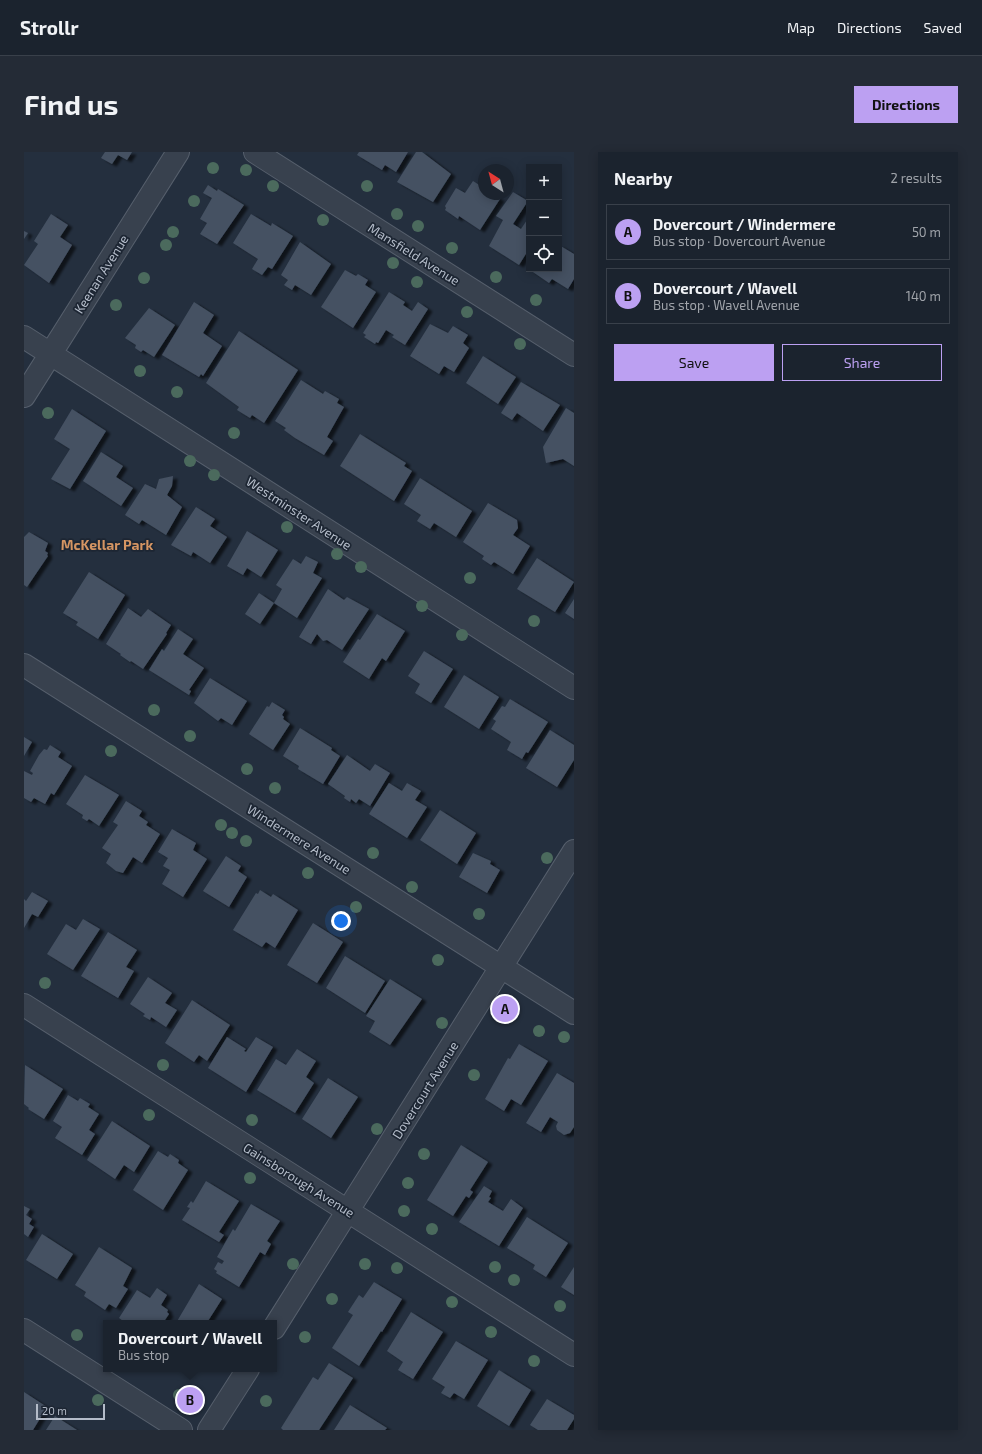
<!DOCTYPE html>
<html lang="en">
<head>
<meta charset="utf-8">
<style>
	body { margin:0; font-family:"Exo 2",sans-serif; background:#242b36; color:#f1f3f6 }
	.controls { position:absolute; right:12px; top:12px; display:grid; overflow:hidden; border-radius:0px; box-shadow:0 2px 10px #0003 }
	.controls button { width:36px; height:36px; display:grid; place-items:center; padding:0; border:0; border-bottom:1px solid #39404a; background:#1b232e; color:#f1f3f6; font:20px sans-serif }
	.compass { position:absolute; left:454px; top:12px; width:36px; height:36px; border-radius:50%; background:#1b232e; box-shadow:0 2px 10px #0003; rotate:324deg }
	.scale { position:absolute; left:12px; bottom:10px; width:69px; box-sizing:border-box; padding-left:4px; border:2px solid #b4bcc9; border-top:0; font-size:11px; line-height:14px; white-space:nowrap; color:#b4bcc9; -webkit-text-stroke:3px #1d2633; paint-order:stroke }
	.you { position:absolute; left:317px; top:769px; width:14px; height:14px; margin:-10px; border:3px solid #fff; border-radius:50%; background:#1a73e8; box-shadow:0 0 0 6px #1a73e833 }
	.badge { display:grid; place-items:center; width:26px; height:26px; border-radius:50%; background:#bca0f2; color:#111; font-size:13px; font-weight:700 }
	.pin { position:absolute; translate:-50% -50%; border:2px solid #fff; box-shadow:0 1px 4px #0006 }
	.popup { position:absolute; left:79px; top:1168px; width:174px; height:52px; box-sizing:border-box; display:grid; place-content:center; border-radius:0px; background:#1b232e; filter:drop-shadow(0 1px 3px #0005); font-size:13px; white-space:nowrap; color:#a0a4aa }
	.popup b { font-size:15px; color:#f1f3f6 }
	.popup::after { content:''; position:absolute; left:50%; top:100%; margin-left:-8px; border:8px solid transparent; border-top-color:#1b232e }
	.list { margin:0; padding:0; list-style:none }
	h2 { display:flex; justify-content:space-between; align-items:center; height:52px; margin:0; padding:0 16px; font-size:17px }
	h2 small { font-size:13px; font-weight:400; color:#a0a4aa }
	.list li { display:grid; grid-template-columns:26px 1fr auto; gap:12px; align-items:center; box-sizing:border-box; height:56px; margin:0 8px 8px; padding:0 8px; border:1px solid #39404a; border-radius:0px }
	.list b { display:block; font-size:15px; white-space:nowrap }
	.list p { margin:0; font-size:13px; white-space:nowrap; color:#a0a4aa }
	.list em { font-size:13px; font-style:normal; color:#a0a4aa }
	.actions { display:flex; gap:8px; padding:12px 16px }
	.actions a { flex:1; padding:9px 0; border:1px solid #bca0f2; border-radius:0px; text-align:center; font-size:14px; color:#bca0f2 }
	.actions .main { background:#bca0f2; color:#111 }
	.icon { flex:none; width:22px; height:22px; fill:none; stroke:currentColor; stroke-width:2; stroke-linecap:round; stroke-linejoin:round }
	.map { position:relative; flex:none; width:550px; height:1278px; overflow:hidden; border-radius:0px }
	header { display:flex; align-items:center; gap:24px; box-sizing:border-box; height:56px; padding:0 20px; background:#1b232e; border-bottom:1px solid #39404a }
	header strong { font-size:19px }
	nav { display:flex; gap:22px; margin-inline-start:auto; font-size:14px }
	.intro { display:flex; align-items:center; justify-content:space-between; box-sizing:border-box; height:96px; padding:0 24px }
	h1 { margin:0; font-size:28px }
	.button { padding:10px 18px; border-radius:0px; background:#bca0f2; color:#111; font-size:14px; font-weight:700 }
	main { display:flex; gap:24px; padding:0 24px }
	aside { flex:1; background:#1b232e; border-radius:0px; box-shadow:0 2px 10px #0003 }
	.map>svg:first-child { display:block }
	.building { fill:#455162; filter:url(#shadow) }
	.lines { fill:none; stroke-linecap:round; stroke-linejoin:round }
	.minor-casing { stroke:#565f6c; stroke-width:24 }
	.minor { stroke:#38414e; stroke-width:22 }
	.tree { fill:#4b6a5d }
	.labels { text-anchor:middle; stroke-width:3.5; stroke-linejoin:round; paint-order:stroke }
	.street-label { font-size:13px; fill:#b4bcc9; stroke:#1d2633 }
	.neighbourhood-label { font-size:14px; font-weight:bold; fill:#d59563; stroke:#1d2633 }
</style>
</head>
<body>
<header>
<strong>Strollr</strong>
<nav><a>Map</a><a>Directions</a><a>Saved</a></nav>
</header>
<div class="intro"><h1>Find us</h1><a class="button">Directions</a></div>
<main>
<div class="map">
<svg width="550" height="1278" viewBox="0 0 550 1278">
	<defs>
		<filter id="shadow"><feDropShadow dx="4.5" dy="2.5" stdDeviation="1" flood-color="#0009"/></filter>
	</defs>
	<rect width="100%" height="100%" fill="#242f3e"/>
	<path class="building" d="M81 0H108L103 8 94 3 88 12 77 6Z
		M335 0H384L372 20 361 13 358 18 333 3Z
		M392 0H398L427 22 409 50 373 30Z
		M449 29 460 36V42H468L476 47 456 78 435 64 434 67 421 58 422 56 421 54 432 36 441 41Z
		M184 33 193 39 194 37 220 53 193 92 176 82 183 71 176 67 188 46 179 41Z
		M489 40 504 49 489 72 497 77 505 65V97L495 113 465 94 479 68 472 64Z
		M27 62 44 73 36 85 48 93 25 131 0 113 14 92 10 89Z
		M227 62 247 74 248 71 269 84 248 117 244 115 238 123 228 117 234 107 209 91Z
		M0 79 4 81 0 87Z
		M276 90 307 112 287 143 271 133 268 138 260 133 264 128 257 123Z
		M535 93 550 102V127L544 137 528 127 525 131 506 118 535 117Z
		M321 118 332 124 334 122 344 128 341 133 352 140 329 176 297 155Z
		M365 140 381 150 379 153 388 159 394 150 404 157 381 193 368 185 370 183 362 178 354 191 352 190 351 192 340 185 342 183 339 181Z
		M170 150 190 163 179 181 198 194 179 224 177 222 175 225 138 203Z
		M125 156 151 173 130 205 119 198 117 200 111 196 112 193 101 186Z
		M406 172 424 181 429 174 444 183 439 191 445 196 430 220 420 214 415 222 386 204Z
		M215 179 274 218 240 271 228 263 226 266 213 258 215 255 182 231Z
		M459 204 492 225 474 252 442 231Z
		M277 228 299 242 301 239 315 247 313 251 320 255 303 285 309 289 300 303 271 286 260 278 262 276 251 269Z
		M497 230 536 253 519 279 493 261 488 268 477 261Z
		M542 256 550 261V314L539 307 522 311 519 295Z
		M48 257 82 279 46 337 27 327 46 297 30 287Z
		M336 282 382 311 380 314 388 319 370 349 316 314Z
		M77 300 99 314 92 325 109 336 97 354 59 329Z
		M149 324 148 334 143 343 158 355 142 383 118 368 115 372 101 363 121 332 132 337 135 327Z
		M396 326 448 359 432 385 410 371 406 377 393 369 397 363 380 352Z
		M464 351 493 368 494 376 489 383 506 394 489 422 470 410 467 413 458 407 460 404 439 390Z
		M172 355 191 367 186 374 203 385 186 411 169 400 167 404 147 393Z
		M223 379 254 398 237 425 223 416 219 423 203 414Z
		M5 380 24 391 21 399 24 401 23 403 24 404 3 435 0 433V385Z
		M282 404 294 410 289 421 298 426 273 466 250 451 236 472 221 462 235 441 250 451 258 437 252 433 269 407 277 412Z
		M513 406 550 430 531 460 493 437Z
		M65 420 101 443 74 487 52 473 54 470 39 461Z
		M304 437 320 448 323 445 345 457 318 498 303 488 299 489 293 482 287 492 275 485Z
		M550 447V467L541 461Z
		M104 456 117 465 124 457 147 473 142 481 143 482 119 517 107 509 106 510 96 503 97 502 82 492Z
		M353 462 381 479 362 509 358 506 345 527 319 510 334 487 336 488Z
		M154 477 169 487 159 502 180 516 165 538 167 539 165 543 125 518 138 497 140 499Z
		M400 499 429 517 407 551 391 541 396 532 384 524Z
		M440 523 475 545 455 577 420 555Z
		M186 526 223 549 208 573 197 566 194 569 170 551Z
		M486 547 524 570 504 601 502 600 498 607 483 598 487 590 467 577 472 569 469 567 478 554 481 555Z
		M248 550 261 558 258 563 260 565 259 567 266 572 249 598 225 582 243 554 245 555Z
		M276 576 308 596 307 598 316 604 299 632 274 617 275 614 259 604Z
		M526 578 550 593V608L533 635 502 616Z
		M0 585 8 590 0 604Z
		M26 593 37 600 34 605 48 614 30 643 27 641 21 652 10 646 7 650 0 646V619L8 623 9 621 6 619 15 603 20 597 23 598Z
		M323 603 346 619 351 612 366 621 346 654 335 647 332 651 327 647 326 650 320 646 321 644 304 632Z
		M61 623 95 643 75 674 65 667 63 669 58 666 59 663 42 652Z
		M365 631 378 639 383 631 397 639 391 648 403 655 383 686 345 662Z
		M102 649 118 659 115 664 124 670 122 673 136 682 118 711 109 705 99 721 92 719 82 711 87 702 78 696 94 673 89 670Z
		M416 658 452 681 433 712 396 688Z
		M148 677 172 691 169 698 183 707 159 745 138 732 146 718 139 714 144 706 134 700Z
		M449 701 467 709 466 712 476 718 463 741 435 725Z
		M202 704 217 714 214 719 223 725 205 755 179 739Z
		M236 738 247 745 249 742 274 758 251 796 242 790 238 795 209 778 232 741 234 742Z
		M8 740 24 749 14 765 8 762 0 776V747L2 749Z
		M59 767 76 777 49 818 23 802 42 772 52 778Z
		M289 771 319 790 293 831 263 813Z
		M84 780 113 798 102 815 110 819 94 846 57 824Z
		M321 804 361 829 341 861 302 836Z
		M124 825 148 841 141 851 153 858 142 875 127 865 126 868 119 864 121 862 106 852Z
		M366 827 398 847 366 893 345 880 351 869 342 864Z
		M168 848 206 873 183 909 175 903 170 910 141 891Z
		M203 885 222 897 220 899 222 900 232 885 249 895 222 940 184 916Z
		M495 892 524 909 497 953 487 947 480 959 461 947 484 906 486 907Z
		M273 897 292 909 282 925 290 931 271 961 233 938 252 907 262 913Z
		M1 913 39 937 20 967 4 957 5 956 0 952Z
		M533 921 550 931V975L546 981 540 983 533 978 532 974 534 970 526 965 517 980 502 971Z
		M304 926 334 945 307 986 278 967Z
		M44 943 54 949 56 946 66 952 64 955 75 962 65 978 71 982 58 1003 31 986 38 975 29 969Z
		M88 969 126 994 110 1020 100 1013 91 1027 63 1008Z
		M437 993 464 1010 446 1038 449 1040 445 1046 442 1044 429 1064 403 1048Z
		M134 999 144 1005 146 1002 155 1008 154 1011 164 1018 139 1058 109 1038Z
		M182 1029 215 1049 195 1080 200 1083 195 1090 158 1068 166 1056 163 1055 167 1049 169 1051Z
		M460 1034 468 1039 465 1045 467 1046 464 1050 479 1059 487 1047 499 1056 475 1094 435 1070Z
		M227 1052 256 1069 243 1089 247 1092 241 1103 236 1100 215 1135 192 1121 193 1119 190 1117 194 1110 198 1112 200 1109 193 1105 209 1077 211 1079Z
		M0 1054 6 1057 2 1063 8 1067 5 1072 10 1075 4 1085 0 1082Z
		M503 1065 544 1091 522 1125 509 1117 511 1113 483 1096Z
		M18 1082 49 1102 33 1127 2 1108Z
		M75 1095 108 1116 99 1134 104 1137 92 1156 85 1152 81 1158 60 1144 62 1140 51 1133Z
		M550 1115V1143L537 1135Z
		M350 1130 378 1147 358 1180 357 1179 335 1214 308 1196 329 1163 324 1160 335 1143 339 1146Z
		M175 1132 198 1147 184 1169 187 1171H152Z
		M133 1136 143 1143 137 1153 144 1158 143 1160 145 1162 139 1171H102L95 1166 113 1138 126 1146Z
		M387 1160 419 1180 389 1227 374 1218 379 1210 363 1199Z
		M432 1189 464 1208 440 1247 430 1241 426 1246 417 1241 421 1235 408 1227Z
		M305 1211 329 1226 295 1278H259L257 1276 289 1225 294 1228Z
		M475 1218 507 1238 485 1274 453 1254Z
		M0 1240 23 1255 9 1278H0Z
		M523 1247 550 1263V1267L543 1278H514L506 1273Z
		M326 1253 363 1276 361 1278H310Z
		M31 1264 53 1278H22Z"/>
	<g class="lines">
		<g class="minor-casing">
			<path id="minor" d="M231 0 550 203
				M0 185 550 536
				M0 244 154 0
				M0 513 550 861
				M0 853 550 1203
				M250 1176 550 699
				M0 1178 157 1278
				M185 1278 224 1217"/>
		</g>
		<use href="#minor" class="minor"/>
	</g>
	<g class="tree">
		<circle cx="189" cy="16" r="6"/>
		<circle cx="222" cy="18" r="6"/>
		<circle cx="249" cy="34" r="6"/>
		<circle cx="343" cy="34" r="6"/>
		<circle cx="170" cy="49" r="6"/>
		<circle cx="373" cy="62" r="6"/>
		<circle cx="299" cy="68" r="6"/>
		<circle cx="394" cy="74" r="6"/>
		<circle cx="149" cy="80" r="6"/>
		<circle cx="142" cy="93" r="6"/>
		<circle cx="428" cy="96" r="6"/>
		<circle cx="369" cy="111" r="6"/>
		<circle cx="472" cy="125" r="6"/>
		<circle cx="120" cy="126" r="6"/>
		<circle cx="393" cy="130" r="6"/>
		<circle cx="512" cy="148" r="6"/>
		<circle cx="92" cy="153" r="6"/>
		<circle cx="443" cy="160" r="6"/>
		<circle cx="496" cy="192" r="6"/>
		<circle cx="116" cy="219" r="6"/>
		<circle cx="153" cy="240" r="6"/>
		<circle cx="24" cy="261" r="6"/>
		<circle cx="210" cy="281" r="6"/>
		<circle cx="166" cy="309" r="6"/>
		<circle cx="190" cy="323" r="6"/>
		<circle cx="263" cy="375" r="6"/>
		<circle cx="313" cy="402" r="6"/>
		<circle cx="337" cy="415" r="6"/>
		<circle cx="446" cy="426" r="6"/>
		<circle cx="398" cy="454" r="6"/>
		<circle cx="510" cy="469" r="6"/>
		<circle cx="438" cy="483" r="6"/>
		<circle cx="130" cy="558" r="6"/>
		<circle cx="166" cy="584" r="6"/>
		<circle cx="87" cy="599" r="6"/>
		<circle cx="223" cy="617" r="6"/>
		<circle cx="251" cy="636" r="6"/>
		<circle cx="197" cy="673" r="6"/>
		<circle cx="208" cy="681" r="6"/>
		<circle cx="222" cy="689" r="6"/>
		<circle cx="349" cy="701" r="6"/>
		<circle cx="523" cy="706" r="6"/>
		<circle cx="284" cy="721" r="6"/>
		<circle cx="388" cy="735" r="6"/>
		<circle cx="332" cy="755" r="6"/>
		<circle cx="455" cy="762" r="6"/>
		<circle cx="414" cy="808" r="6"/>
		<circle cx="21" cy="831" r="6"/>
		<circle cx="418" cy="871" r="6"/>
		<circle cx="515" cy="879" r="6"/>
		<circle cx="540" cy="885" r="6"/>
		<circle cx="139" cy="913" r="6"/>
		<circle cx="450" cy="923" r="6"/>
		<circle cx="125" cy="963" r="6"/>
		<circle cx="228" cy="968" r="6"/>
		<circle cx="353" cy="977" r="6"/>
		<circle cx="400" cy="1002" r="6"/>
		<circle cx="226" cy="1026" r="6"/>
		<circle cx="384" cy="1031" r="6"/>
		<circle cx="380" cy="1059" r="6"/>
		<circle cx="408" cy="1077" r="6"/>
		<circle cx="269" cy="1112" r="6"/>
		<circle cx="341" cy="1112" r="6"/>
		<circle cx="471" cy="1115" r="6"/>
		<circle cx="373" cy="1116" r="6"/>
		<circle cx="490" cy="1128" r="6"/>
		<circle cx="308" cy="1147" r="6"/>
		<circle cx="428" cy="1150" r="6"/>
		<circle cx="536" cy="1154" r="6"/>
		<circle cx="467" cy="1180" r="6"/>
		<circle cx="53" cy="1183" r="6"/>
		<circle cx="281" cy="1185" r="6"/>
		<circle cx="510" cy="1209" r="6"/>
		<circle cx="155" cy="1243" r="6"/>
		<circle cx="74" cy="1248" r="6"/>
		<circle cx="242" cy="1249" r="6"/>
	</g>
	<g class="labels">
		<g class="street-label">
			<text transform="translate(390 102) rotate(32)" y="5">Mansfield Avenue</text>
			<text transform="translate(77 122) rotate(-58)" y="5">Keenan Avenue</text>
			<text transform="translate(275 361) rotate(33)" y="5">Westminster Avenue</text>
			<text transform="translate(275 687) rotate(32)" y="5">Windermere Avenue</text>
			<text transform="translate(401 938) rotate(-58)" y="5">Dovercourt Avenue</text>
			<text transform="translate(275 1028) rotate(32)" y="5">Gainsborough Avenue</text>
		</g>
		<g class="neighbourhood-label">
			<text x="83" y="398">McKellar Park</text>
		</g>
	</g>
</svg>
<div class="controls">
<button>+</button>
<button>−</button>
<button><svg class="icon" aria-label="locate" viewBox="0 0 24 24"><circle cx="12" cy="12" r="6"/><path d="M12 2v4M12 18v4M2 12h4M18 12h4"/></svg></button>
</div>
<svg class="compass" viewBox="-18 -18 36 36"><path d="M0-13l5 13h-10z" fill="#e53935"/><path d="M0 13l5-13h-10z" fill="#a0a4aa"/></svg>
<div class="scale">20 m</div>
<div class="you"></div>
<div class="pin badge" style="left:481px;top:857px">A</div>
<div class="pin badge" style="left:166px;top:1248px">B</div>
<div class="popup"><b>Dovercourt / Wavell</b>Bus stop</div>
</div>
<aside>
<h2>Nearby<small>2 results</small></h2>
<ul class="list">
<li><span class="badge">A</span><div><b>Dovercourt / Windermere</b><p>Bus stop · Dovercourt Avenue</p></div><em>50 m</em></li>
<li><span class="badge">B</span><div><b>Dovercourt / Wavell</b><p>Bus stop · Wavell Avenue</p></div><em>140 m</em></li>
</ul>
<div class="actions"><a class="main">Save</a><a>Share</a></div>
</aside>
</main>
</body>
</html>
